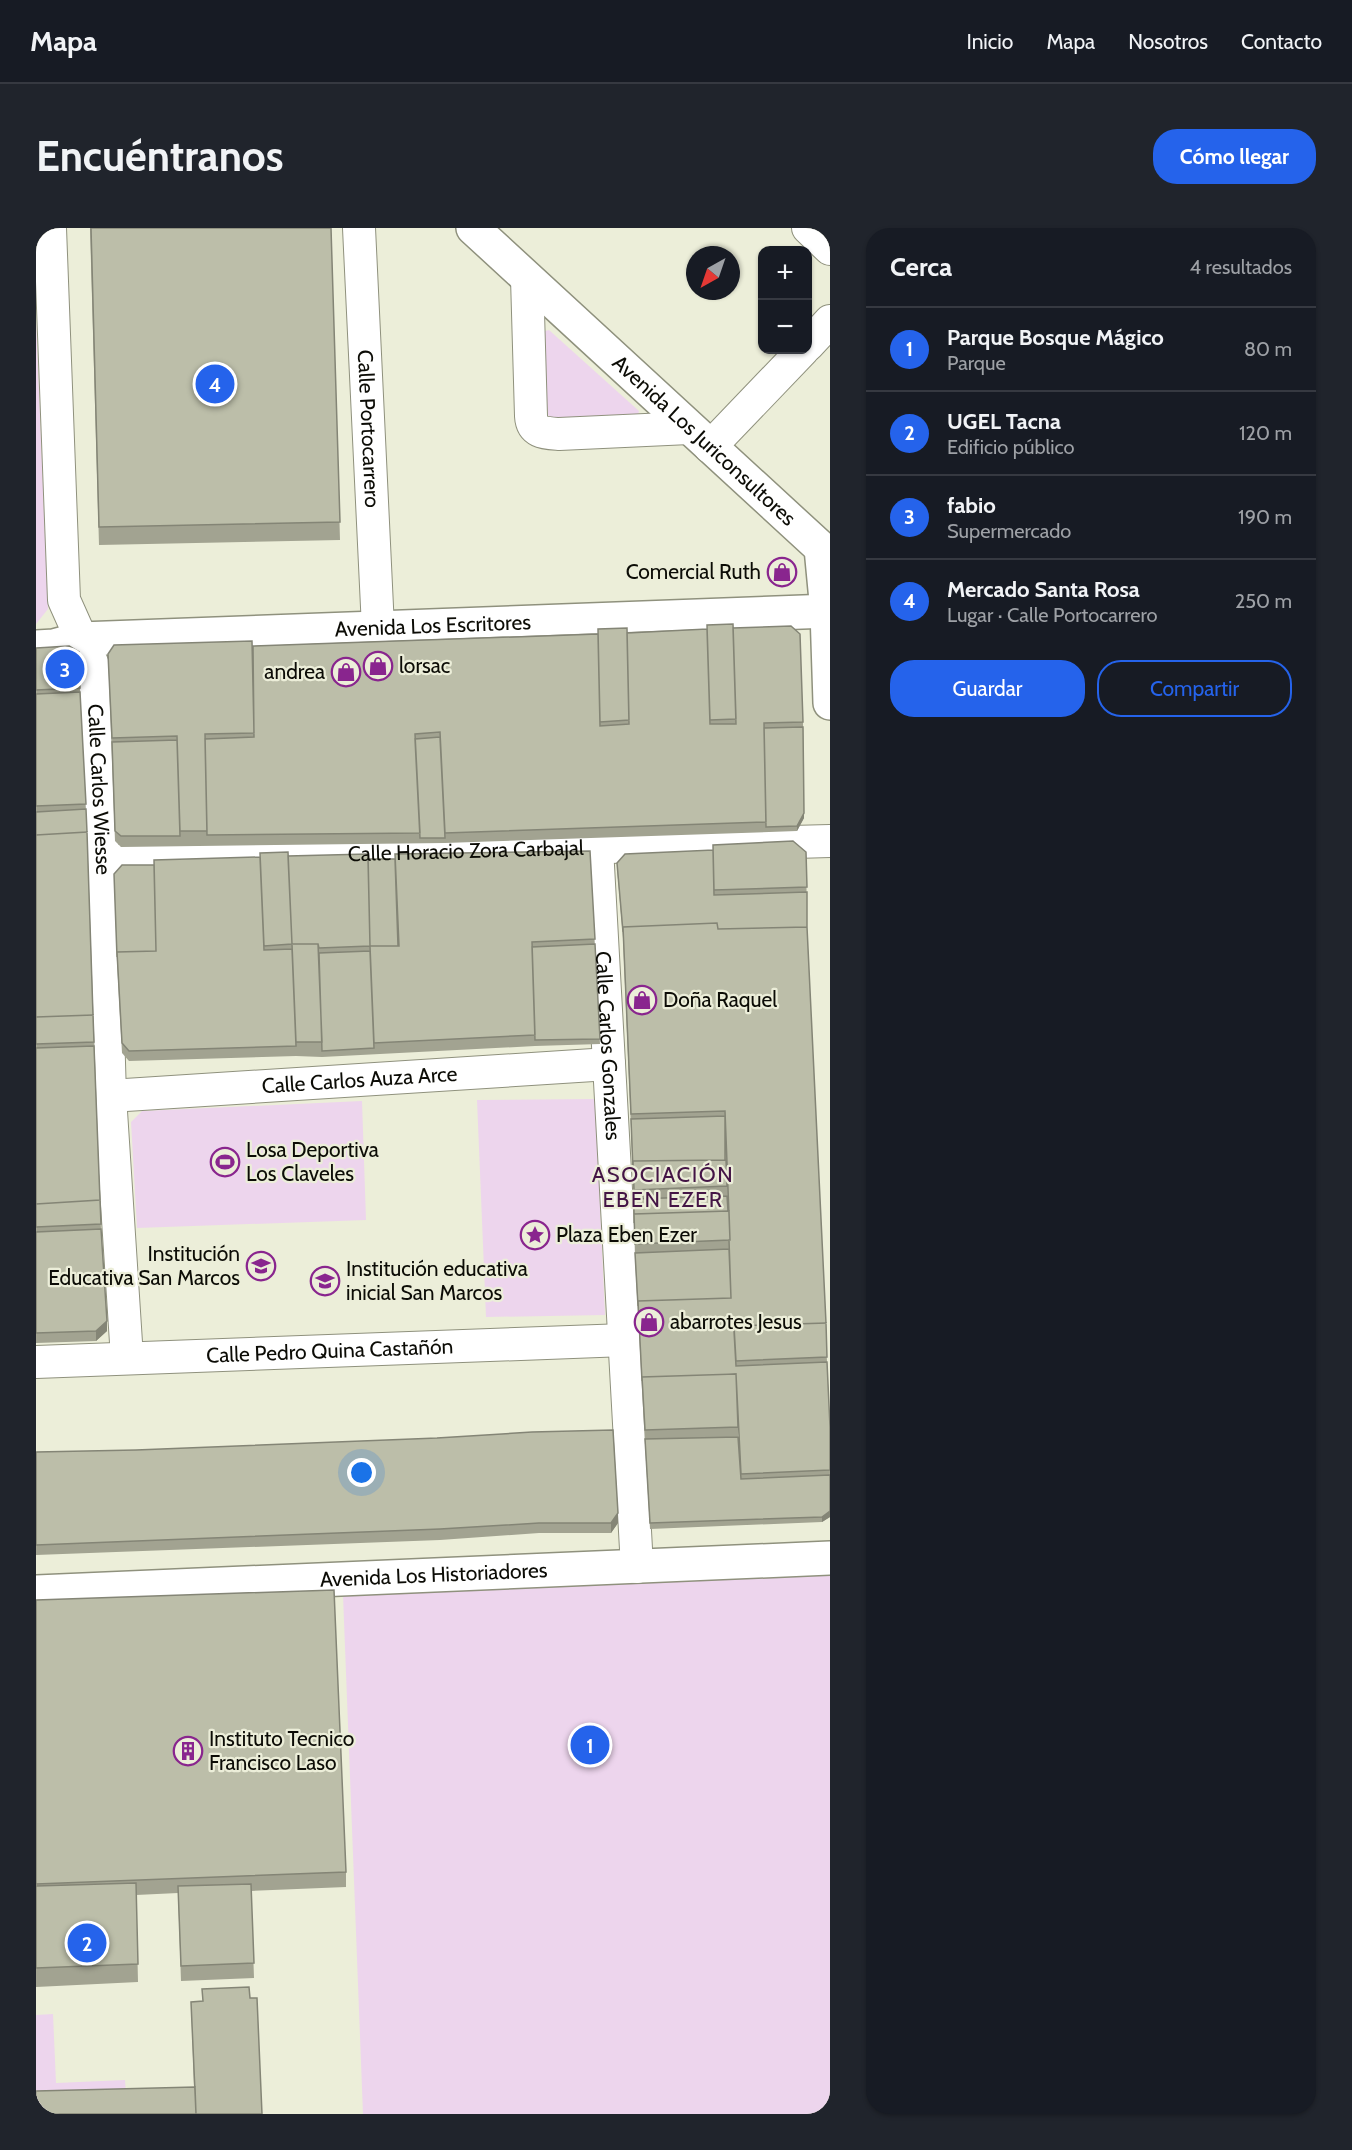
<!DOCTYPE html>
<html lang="es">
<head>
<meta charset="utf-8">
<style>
	body { margin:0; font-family:Cabin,sans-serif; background:#20242c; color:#f1f3f6 }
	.controls { position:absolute; right:18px; top:18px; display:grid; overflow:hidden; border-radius:12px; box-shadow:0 2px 4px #0004 }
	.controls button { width:54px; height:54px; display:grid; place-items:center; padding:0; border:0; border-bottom:2px solid #363941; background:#171b24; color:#f1f3f6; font:30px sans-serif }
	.compass { position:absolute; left:650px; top:18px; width:54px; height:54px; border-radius:50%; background:#171b24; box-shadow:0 2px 4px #0004; rotate:220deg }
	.you { position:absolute; left:326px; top:1245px; width:21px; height:21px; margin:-15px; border:4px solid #fff; border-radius:50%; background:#1a73e8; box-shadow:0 0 0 9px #1a73e833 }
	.badge { display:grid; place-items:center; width:39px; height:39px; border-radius:50%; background:#2563eb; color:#fff; font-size:20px; font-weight:700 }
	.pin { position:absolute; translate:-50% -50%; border:3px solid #fff; box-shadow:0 2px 6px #0006 }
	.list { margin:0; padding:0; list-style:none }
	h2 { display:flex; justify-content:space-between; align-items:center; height:78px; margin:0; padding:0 24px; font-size:26px }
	h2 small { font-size:20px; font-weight:400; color:#9ea1a6 }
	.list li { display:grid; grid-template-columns:39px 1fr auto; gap:18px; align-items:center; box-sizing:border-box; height:84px; padding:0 24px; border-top:2px solid #363941 }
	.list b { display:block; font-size:22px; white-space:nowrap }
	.list p { margin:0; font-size:20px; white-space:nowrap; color:#9ea1a6 }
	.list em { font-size:20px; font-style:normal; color:#9ea1a6 }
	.actions { display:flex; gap:12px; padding:18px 24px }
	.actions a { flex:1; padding:14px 0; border:2px solid #2563eb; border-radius:24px; text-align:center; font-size:21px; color:#2563eb }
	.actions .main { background:#2563eb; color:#fff }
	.map { position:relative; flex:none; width:794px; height:1886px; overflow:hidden; border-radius:24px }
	header { display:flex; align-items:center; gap:36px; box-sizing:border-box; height:84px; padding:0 30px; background:#171b24; border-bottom:2px solid #363941 }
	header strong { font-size:28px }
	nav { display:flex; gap:33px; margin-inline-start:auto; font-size:21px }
	.intro { display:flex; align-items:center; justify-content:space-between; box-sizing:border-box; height:144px; padding:0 36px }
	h1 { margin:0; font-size:42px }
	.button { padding:15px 27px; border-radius:24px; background:#2563eb; color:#fff; font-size:21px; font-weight:700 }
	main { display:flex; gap:36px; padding:0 36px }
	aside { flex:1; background:#171b24; border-radius:24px; box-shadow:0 2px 4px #0004 }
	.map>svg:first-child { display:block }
	.green { fill:#edd5ed }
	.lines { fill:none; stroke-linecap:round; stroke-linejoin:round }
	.street-casing { stroke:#8f917d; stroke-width:34 }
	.secondary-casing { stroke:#8f917d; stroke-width:36 }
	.street { stroke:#fff; stroke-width:32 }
	.secondary { stroke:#fff; stroke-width:33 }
	.wall { fill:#a2a391; fill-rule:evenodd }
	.shaded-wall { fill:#848576 }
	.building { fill:#bcbea9; stroke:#848576; stroke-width:1.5 }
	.labels { text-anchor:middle; stroke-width:4.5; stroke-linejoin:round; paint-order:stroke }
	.street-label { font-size:21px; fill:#0c0c06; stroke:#eceed9 }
	.poi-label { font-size:21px; fill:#0c0c06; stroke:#eceed9; text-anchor:start }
	.neighbourhood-label { font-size:22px; letter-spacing:1.5px; fill:#441546; stroke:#eceed9 }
</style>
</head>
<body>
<header>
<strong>Mapa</strong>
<nav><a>Inicio</a><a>Mapa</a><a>Nosotros</a><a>Contacto</a></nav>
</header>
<div class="intro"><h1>Encuéntranos</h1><a class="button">Cómo llegar</a></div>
<main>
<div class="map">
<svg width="794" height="1886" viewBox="0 0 794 1886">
	<rect width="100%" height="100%" fill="#eceed9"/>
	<path class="green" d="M0 92 12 381 0 396Z
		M513 102 603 183 601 191H516L512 187 505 104Z
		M559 871 569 1087 450 1089 441 872Z
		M326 873 330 992 101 1000 95 894 106 883Z
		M794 1347V1886H327L307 1367Z
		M17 1786 20 1855 89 1852 91 1879 0 1882V1787Z"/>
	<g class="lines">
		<g class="street-casing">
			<g id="street">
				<path id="s1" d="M14 0 28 372 57 437 67 633 74 868 91 1130"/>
				<path id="s2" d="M323 0 342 400"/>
				<path d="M772 0 794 21"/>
				<path d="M491 50 495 188C496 205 509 205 523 206L653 200"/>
				<path d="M772 117 794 93"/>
				<path d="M674 219 767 122"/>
				<path id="s3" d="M561 620 601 1339"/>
				<path id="s4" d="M67 633 794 613"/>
				<path id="s5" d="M74 868 573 836"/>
				<path id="s6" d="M0 1134 589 1112"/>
			</g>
		</g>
		<g class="secondary-casing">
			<g id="secondary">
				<path id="s7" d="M437 0 785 320 791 383 794 475"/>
				<path id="s8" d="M0 419 18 418 44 411 794 383"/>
				<path id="s9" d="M0 1364 794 1330"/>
			</g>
		</g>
		<use href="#street" class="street"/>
		<use href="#secondary" class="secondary"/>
	</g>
	<path class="wall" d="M54 0H295L304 312 63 317Z
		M697 400 767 494 768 590 761 603 409 615 85 619 79 613 72 426 217 418Z
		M0 420 44 460 51 604 65 1001 71 1103 60 1113 0 1115Z
		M554 623 564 816 499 818 286 829 260 828 93 833 86 825 81 734 78 646 118 637 252 628 332 631H359Z
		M770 624 771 699 794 1199V1289L786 1294 614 1301 609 1217 599 1031 597 948 587 710 581 640ZM702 1188 704 1239 702 1209Z
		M0 1224 582 1295 575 1305H503L404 1312 0 1327Z
		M0 1372 310 1644V1659L215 1663 218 1750 145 1753 142 1665 100 1667 102 1754 0 1759Z
		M155 1774 226 1886 158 1859Z"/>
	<path class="shaded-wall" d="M768 585V590L761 603V598Z
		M71 1093V1103L60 1113V1103Z
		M794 1283V1289L786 1294V1289Z
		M582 1285V1295L575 1305V1295Z"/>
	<path class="building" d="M55 0H295L304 294 63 299Z
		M697 396 700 491 674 492 671 397Z
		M755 398 764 406 767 494 728 495 730 594 409 605 404 504 379 506 384 605 171 607 169 511 218 509 217 418 562 406 564 498 593 496 591 405 671 401 674 496H700L697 400Z
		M591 400 593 492 564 494 562 401Z
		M216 413 218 505 169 506 171 603H144L141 508 76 510 72 426 78 417Z
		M33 418 43 424 44 460 0 462V420Z
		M44 464 50 576 0 578V466Z
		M767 499 768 585 761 598 730 599 728 500Z
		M404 509 409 610H384L379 511Z
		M141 512 144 608H85L79 603 76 514Z
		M50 581 51 604 0 607V584Z
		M51 604 57 787 0 789V607Z
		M757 613 770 624 771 659 678 662 677 617Z
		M677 622 678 667 771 664V699L682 701 681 695 587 699V704L581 635 589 626Z
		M554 623 559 711 496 714 499 807 338 815 334 718H363L359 626Z
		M252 624 256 716 228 718 224 625Z
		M332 626 334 718 283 720 282 716H256L252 628Z
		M224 629 228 722 256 721 260 818 93 823 86 815 81 724 120 723 118 632Z
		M332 631H359L362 718H334Z
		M86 637H118L120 723 81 724V729L78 646Z
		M681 695 682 701 771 699 790 1095 698 1098V1103L700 1138 791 1134 794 1199V1242L705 1246 700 1146 606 1149V1153L602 1073 695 1070 693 1012H694L689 883 595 886 587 699Z
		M256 716H282L286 814H260Z
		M559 716 564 811 499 812 496 719Z
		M334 723 338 820 286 823 283 725Z
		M57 787 58 814 0 816V789Z
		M58 818 64 972 0 976V820Z
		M689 888V932L597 933V943L595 891Z
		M690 932 691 958 598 962 597 933Z
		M691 968 692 983 598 986V995V971Z
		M64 972 65 996 0 999V976Z
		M693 983 694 1012 599 1016 598 986Z
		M65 1001 71 1093 60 1103 0 1105V1004Z
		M693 1021 695 1070 602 1073V1078L599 1025Z
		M790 1095 791 1129 700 1133 698 1098Z
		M700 1146 702 1199 609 1202 606 1149Z
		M577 1202 582 1285 575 1295H503L404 1301 0 1317V1224L100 1222 401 1210 496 1204Z
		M702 1209 705 1251 794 1247V1283L786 1289 614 1295 609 1211Z
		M298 1362 310 1644 0 1656V1372Z
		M100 1655 102 1736 0 1740V1658Z
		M215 1656 218 1735 145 1738 142 1658Z
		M213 1759 214 1770H221L226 1886H160L155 1774 167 1773 166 1761Z
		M159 1859 160 1886H0V1863Z"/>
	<defs>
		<g id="shop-ring" transform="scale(1.5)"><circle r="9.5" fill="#eceed9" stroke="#89258e" stroke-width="1.5"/><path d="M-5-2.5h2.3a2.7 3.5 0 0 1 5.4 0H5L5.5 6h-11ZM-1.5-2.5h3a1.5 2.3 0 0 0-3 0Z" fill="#89258e"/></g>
		<g id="stadium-ring" transform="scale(1.5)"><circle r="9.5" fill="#eceed9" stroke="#89258e" stroke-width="1.5"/><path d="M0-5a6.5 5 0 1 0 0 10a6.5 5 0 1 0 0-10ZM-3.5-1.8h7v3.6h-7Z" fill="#89258e"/></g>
		<g id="sight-ring" transform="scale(1.5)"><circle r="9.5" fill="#eceed9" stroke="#89258e" stroke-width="1.5"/><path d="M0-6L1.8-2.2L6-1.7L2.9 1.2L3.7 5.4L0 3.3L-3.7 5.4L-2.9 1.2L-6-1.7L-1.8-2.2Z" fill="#89258e"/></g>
		<g id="school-ring" transform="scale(1.5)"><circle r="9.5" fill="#eceed9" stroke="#89258e" stroke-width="1.5"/><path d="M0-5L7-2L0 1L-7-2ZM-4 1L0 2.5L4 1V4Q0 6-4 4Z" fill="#89258e"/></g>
		<g id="building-ring" transform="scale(1.5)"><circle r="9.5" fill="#eceed9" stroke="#89258e" stroke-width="1.5"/><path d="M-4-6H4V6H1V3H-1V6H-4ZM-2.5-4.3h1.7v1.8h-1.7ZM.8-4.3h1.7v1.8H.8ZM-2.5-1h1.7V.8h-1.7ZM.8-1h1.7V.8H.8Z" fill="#89258e"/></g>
	</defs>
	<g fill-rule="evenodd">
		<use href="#shop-ring" x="746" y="344"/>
		<use href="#shop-ring" x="342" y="438"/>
		<use href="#shop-ring" x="310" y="444"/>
		<use href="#shop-ring" x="606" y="772"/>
		<use href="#stadium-ring" x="189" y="934"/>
		<use href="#sight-ring" x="499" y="1007"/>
		<use href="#school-ring" x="225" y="1038"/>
		<use href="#school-ring" x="289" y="1053"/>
		<use href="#shop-ring" x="613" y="1094"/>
		<use href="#building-ring" x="152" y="1523"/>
	</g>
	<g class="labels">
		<g class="street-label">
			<text dy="7" stroke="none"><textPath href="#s2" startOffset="201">Calle Portocarrero</textPath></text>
			<text dy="7" stroke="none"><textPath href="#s7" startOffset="314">Avenida Los Juriconsultores</textPath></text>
			<text dy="7" stroke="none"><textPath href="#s8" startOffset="398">Avenida Los Escritores</textPath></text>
			<text dy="7" stroke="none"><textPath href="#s1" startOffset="568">Calle Carlos Wiesse</textPath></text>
			<text dy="7" stroke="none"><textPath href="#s4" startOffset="363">Calle Horacio Zora Carbajal</textPath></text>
			<text dy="7" stroke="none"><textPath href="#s3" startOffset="198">Calle Carlos Gonzales</textPath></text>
			<text dy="7" stroke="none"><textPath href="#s5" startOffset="250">Calle Carlos Auza Arce</textPath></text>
			<text dy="7" stroke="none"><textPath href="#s6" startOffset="294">Calle Pedro Quina Castañón</textPath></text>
			<text dy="7" stroke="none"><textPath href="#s9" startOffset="398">Avenida Los Historiadores</textPath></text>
		</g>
		<g class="poi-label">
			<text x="725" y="351" text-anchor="end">Comercial Ruth</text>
			<text x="363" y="445">lorsac</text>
			<text x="289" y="451" text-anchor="end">andrea</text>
			<text x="627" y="779">Doña Raquel</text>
			<text x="210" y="929">Losa Deportiva<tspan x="210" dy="24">Los Claveles</tspan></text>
			<text x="520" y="1014">Plaza Eben Ezer</text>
			<text x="204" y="1033" text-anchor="end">Institución<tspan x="204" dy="24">Educativa San Marcos</tspan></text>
			<text x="310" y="1048">Institución educativa<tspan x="310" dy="24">inicial San Marcos</tspan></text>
			<text x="634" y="1101">abarrotes Jesus</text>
			<text x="173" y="1518">Instituto Tecnico<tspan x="173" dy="24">Francisco Laso</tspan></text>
		</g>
		<g class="neighbourhood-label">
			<text x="627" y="954">ASOCIACIÓN<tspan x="627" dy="25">EBEN EZER</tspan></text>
		</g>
	</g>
</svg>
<div class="controls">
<button>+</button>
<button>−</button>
</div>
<svg class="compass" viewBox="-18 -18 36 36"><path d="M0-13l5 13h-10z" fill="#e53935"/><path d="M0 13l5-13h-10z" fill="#9ea1a6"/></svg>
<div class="you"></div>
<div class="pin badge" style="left:554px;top:1517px">1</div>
<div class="pin badge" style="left:51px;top:1715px">2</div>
<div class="pin badge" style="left:29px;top:441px">3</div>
<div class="pin badge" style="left:179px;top:156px">4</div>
</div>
<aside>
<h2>Cerca<small>4 resultados</small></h2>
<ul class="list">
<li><span class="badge">1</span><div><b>Parque Bosque Mágico</b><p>Parque</p></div><em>80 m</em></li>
<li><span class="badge">2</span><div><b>UGEL Tacna</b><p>Edificio público</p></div><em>120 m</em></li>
<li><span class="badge">3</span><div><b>fabio</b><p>Supermercado</p></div><em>190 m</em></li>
<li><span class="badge">4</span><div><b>Mercado Santa Rosa</b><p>Lugar · Calle Portocarrero</p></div><em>250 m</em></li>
</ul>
<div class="actions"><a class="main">Guardar</a><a>Compartir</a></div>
</aside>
</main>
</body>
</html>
